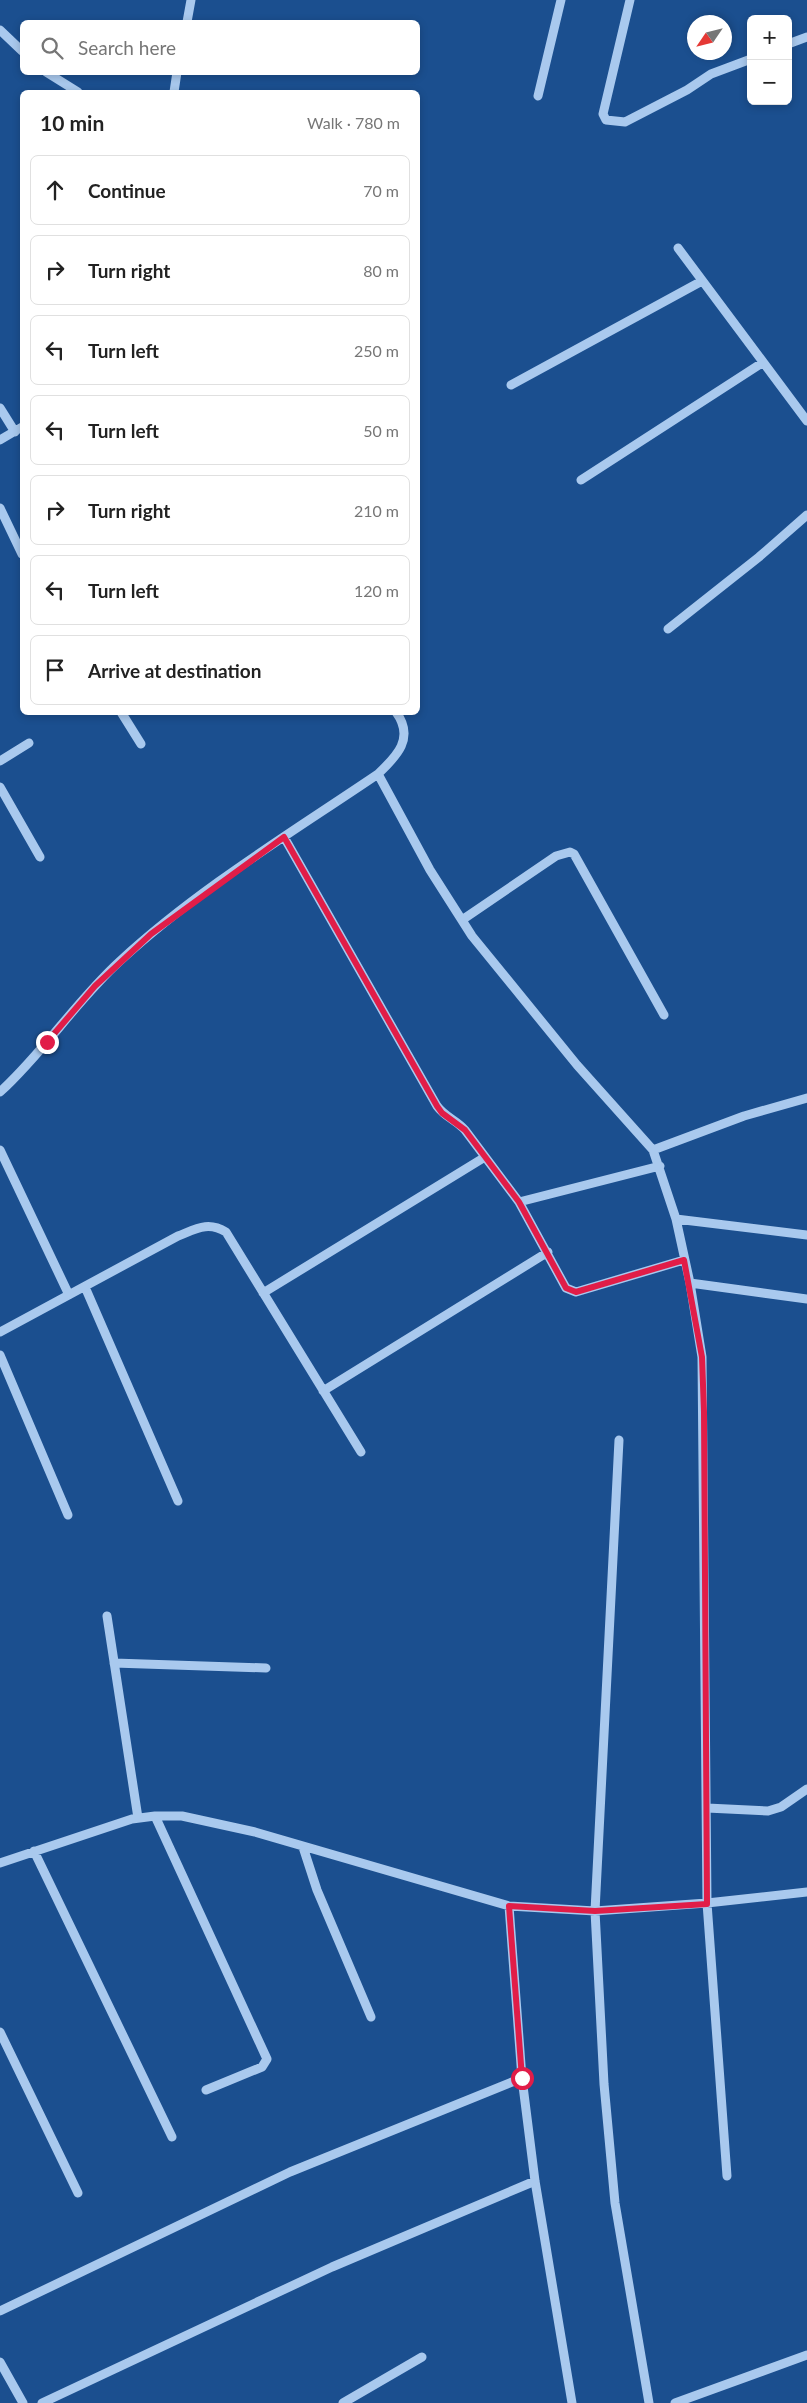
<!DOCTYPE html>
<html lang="en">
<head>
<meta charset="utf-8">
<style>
	body { margin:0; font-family:Lato,sans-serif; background:#f2f2f2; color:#222 }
	.controls { position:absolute; right:15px; top:15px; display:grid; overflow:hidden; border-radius:8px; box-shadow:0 2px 8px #0003 }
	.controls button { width:45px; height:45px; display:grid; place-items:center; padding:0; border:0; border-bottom:1px solid #e0e0e0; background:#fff; color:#222; font:25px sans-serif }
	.compass { position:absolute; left:687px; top:15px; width:45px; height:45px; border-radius:50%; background:#fff; box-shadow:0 2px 8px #0003; rotate:235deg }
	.stop { position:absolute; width:15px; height:15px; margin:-11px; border:4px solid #e11d48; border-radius:50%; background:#fff }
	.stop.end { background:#e11d48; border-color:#fff; box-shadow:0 1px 5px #0008 }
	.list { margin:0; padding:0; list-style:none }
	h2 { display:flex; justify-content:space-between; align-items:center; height:65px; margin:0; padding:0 20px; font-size:21px }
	h2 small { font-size:16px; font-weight:400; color:#767676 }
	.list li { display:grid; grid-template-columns:32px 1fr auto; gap:15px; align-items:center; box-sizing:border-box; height:70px; margin:0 10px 10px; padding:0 10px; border:1px solid #e0e0e0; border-radius:8px }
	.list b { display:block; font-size:19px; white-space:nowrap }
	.list em { font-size:16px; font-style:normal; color:#767676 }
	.icon { flex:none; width:28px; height:28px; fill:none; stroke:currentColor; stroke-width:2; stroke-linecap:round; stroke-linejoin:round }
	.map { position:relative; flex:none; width:807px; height:2403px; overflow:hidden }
	.search { position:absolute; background:#fff; box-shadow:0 2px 8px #0003; left:20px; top:20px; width:400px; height:55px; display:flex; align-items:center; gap:12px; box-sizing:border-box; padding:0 18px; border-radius:8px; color:#767676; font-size:19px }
	.panel { position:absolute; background:#fff; box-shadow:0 2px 8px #0003; left:20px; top:90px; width:400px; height:625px; border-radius:8px }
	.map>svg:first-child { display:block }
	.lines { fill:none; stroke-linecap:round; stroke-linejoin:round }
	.minor { stroke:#a9c9ee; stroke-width:9 }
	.route { stroke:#e11d48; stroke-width:6 }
</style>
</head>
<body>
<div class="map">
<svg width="807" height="2403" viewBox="0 0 807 2403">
	<rect width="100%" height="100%" fill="#1b4f8f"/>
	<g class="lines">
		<path class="minor" d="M630 0 603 114 606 120 625 122 687 90 711 74 751 59
			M187 22 191 0
			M0 30 22 51
			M788 44 807 37
			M46 72 78 92
			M174 92 177 72
			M538 96 561 0
			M678 248 807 421
			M511 385 702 281
			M0 408 15 432
			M0 440 22 427
			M581 480 762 363
			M0 508 22 554
			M668 629 759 557 807 515
			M121 712 141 744
			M0 761 29 743
			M378 774 430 870 472 936 577 1065 653 1150 676 1219 690 1283 702 1357 707 1903 727 2176
			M0 787 40 857
			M284 837 437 1106C445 1117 456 1120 465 1130L519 1202 566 1288 576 1292 684 1260
			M462 920 556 856 570 852 574 854 664 1015
			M0 1092C44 1052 76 1001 120 961 198 889 291 833 378 774 397 756 415 738 396 712
			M0 1150 69 1295
			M653 1150 744 1116 807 1098
			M519 1202 660 1166
			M676 1219 807 1235
			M690 1283 807 1299
			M85 1287 178 1501
			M263 1293 485 1157
			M0 1332 178 1236C196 1229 208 1221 226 1232L361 1452
			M0 1355 68 1515
			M323 1391 548 1252
			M619 1440 595 1911 604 2084 615 2203 649 2403
			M107 1616 138 1818
			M114 1663 266 1668
			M707 1808 768 1811 781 1807 807 1789
			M155 1816 267 2059 262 2067 206 2090
			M303 1847 317 1890 371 2017
			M34 1851 172 2137
			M0 1863 132 1819 155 1816H182L255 1832 509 1906 595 1911 707 1903 807 1892
			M509 1906 522 2078 535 2181 572 2403
			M0 2032 78 2193
			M0 2311 290 2172 522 2078
			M0 2362 23 2403
			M42 2403 332 2267 535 2181
			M343 2403 422 2357
			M675 2403 807 2355"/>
	</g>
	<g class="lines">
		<path class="route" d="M47 1042 95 986 151 934 284 837 437 1106 442 1113 465 1130 519 1202 566 1288 576 1292 684 1260 702 1357 704 1412 707 1904 595 1911 509 1906 522 2078"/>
	</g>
</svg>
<div class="controls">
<button>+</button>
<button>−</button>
</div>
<svg class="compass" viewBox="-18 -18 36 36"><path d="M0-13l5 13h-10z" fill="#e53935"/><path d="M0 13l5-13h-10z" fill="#767676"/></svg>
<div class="stop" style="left:522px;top:2078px"></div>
<div class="stop end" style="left:47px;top:1042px"></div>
<div class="search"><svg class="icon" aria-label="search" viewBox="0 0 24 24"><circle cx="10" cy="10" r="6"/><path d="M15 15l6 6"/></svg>Search here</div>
<section class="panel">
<h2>10 min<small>Walk · 780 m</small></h2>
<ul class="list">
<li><svg class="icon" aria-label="ahead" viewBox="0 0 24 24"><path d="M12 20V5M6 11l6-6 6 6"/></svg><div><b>Continue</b></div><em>70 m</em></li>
<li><svg class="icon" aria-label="right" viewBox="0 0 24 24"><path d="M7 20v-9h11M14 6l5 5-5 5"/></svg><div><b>Turn right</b></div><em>80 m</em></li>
<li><svg class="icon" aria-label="left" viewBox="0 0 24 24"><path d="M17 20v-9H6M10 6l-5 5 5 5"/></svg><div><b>Turn left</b></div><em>250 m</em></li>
<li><svg class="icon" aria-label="left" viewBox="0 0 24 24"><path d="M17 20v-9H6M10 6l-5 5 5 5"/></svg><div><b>Turn left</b></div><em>50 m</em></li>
<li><svg class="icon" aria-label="right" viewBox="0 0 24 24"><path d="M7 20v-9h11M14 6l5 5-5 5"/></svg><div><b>Turn right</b></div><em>210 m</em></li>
<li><svg class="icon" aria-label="left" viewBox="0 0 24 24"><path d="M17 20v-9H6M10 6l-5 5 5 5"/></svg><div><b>Turn left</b></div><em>120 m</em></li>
<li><svg class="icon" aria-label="arrive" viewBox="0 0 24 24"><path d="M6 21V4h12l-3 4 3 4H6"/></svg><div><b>Arrive at destination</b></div></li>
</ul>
</section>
</div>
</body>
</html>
